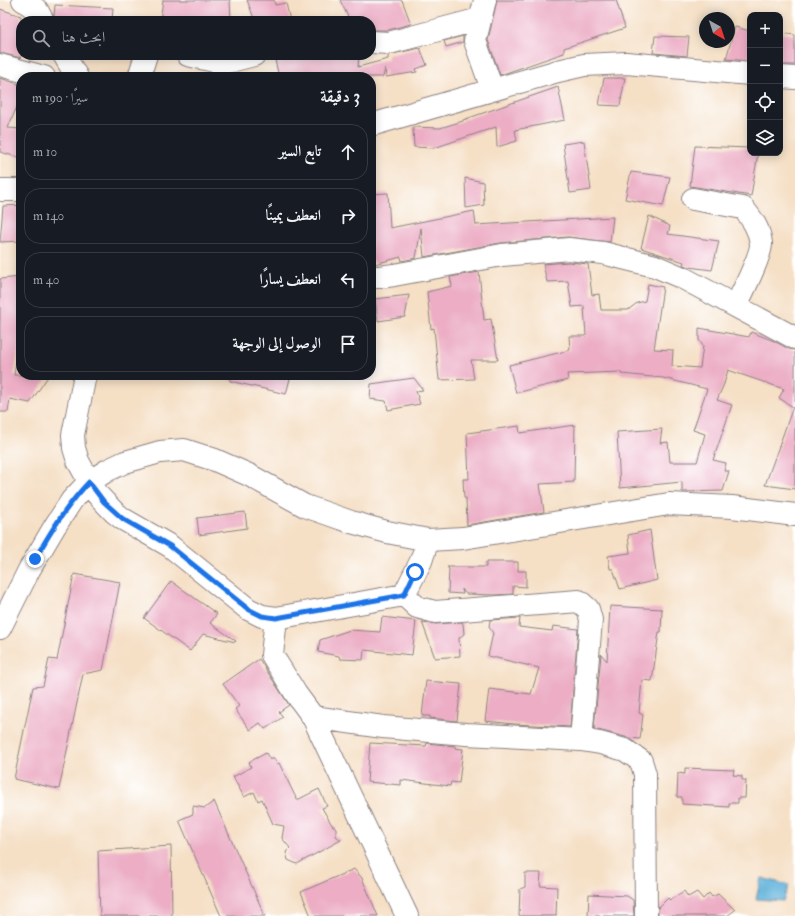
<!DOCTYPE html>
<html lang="ar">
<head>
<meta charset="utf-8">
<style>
	body { margin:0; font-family:"IM FELL Double Pica",Amiri,serif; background:#20242c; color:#f1f3f6; direction:rtl }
	.controls { position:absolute; right:12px; top:12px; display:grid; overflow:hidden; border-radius:8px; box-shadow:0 2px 10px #0003 }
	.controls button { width:36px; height:36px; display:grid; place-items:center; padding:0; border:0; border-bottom:1px solid #363941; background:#171b24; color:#f1f3f6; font:20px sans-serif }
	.compass { position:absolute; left:699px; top:12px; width:36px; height:36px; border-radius:50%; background:#171b24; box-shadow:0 2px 10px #0003; rotate:141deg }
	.stop { position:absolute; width:12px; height:12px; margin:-9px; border:3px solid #1a73e8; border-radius:50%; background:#fff }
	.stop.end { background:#1a73e8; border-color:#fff; box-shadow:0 1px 4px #0008 }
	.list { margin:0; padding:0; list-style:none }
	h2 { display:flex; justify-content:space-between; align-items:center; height:52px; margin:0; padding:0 16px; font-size:17px }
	h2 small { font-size:13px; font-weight:400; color:#9ea1a6 }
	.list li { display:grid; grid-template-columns:26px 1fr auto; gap:12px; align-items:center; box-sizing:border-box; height:56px; margin:0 8px 8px; padding:0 8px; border:1px solid #363941; border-radius:16px }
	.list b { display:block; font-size:15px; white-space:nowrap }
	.list em { font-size:13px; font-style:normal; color:#9ea1a6 }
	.icon { flex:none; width:22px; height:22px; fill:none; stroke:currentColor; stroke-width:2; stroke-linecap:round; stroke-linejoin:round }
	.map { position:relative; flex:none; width:795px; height:916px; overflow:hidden; direction:ltr }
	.search { position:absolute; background:#171b24; box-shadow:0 2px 10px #0003; left:16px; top:16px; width:360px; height:44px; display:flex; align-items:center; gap:10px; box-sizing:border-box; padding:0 14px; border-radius:16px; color:#9ea1a6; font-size:15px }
	.panel { position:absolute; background:#171b24; box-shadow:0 2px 10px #0003; left:16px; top:72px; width:360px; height:308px; border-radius:16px; direction:rtl }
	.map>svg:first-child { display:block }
	.water { fill:#5eb1da; stroke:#406a8a }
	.building { fill:#ecadc5 }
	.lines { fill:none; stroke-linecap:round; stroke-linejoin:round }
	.minor-casing { stroke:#8c8080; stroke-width:24 }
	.minor { stroke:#fff; stroke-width:22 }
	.route { stroke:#1a73e8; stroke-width:5 }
</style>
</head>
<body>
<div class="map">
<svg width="795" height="916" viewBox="0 0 795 916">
	<rect width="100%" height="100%" fill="#fff"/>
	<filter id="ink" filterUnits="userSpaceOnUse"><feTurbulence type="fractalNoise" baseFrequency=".025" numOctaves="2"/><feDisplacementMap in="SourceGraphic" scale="8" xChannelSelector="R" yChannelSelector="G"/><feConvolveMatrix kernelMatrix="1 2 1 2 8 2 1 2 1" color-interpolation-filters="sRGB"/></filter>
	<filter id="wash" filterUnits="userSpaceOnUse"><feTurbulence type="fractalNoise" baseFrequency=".012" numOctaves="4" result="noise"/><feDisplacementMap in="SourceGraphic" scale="16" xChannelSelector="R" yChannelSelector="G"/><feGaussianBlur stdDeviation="0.9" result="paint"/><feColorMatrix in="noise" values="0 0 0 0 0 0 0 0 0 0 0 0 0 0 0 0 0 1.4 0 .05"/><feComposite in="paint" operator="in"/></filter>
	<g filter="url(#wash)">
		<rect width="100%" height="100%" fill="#f5dfc5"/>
		<path class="water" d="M761 878 789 885 783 901 756 899Z"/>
		<g id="blocks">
			<path class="building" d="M163 0H230L231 21H160Z
				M247 0H274L275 5 286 3 290 21H255Z
				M340 0H402L411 24 388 30H371V21H350Z
				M497 0H616L625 28 564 48V53L500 75 488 40Z
				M55 5 113 8 112 21H55L54 16Z
				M0 9 21 16V58L0 53Z
				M735 27 750 31V61L726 59Z
				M780 33 795 35V65H780Z
				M463 36V42L446 47 444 41Z
				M655 36 689 37 687 56 653 53Z
				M420 48 427 65 416 69 417 72 386 77 385 68 383 77H279L274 56 282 55H359L358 67 388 59V55Z
				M0 78 21 85V97L8 128 21 129V158L0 152Z
				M604 78H625L620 106 599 105Z
				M558 87 565 120 515 130 517 141 497 147 496 127 434 148 414 147 413 127 440 128 463 121V120Z
				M584 141 591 190 570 193 563 144Z
				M695 146 750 148V153H758L751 196 690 186Z
				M631 172 670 177 663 206 625 199Z
				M465 178 483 182 484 205 466 208Z
				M388 193 390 228 474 211 476 225 613 217 610 242 568 237 500 243 424 257 421 228 416 258 402 261 401 257 375 264 371 258V194Z
				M21 205V241L0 242 3 206Z
				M649 216 670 226 668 234 719 241 712 270 689 267 683 265 684 262 641 248Z
				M569 262 588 264 592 295 599 294 601 310H628L637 303 645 301 648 284 663 287 654 349 673 350 672 366 700 368 703 346 699 340V328L749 337 751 332 774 341 789 349 795 350V489L765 485 793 407 779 398 784 389 728 370 724 384 717 400 732 405 713 460 726 463 724 471H729L723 491 682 492V482L620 488 617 432 662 429 660 443 668 442 670 462H697L705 434 693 430 707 389 663 378 621 374V372L567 374 568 380 516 393 509 365 570 350 569 336H586L584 306 572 307 568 281 547 282 543 264Z
				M479 272 484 320 491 319 498 360H471L474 379 439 380 434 328 431 329 427 292 452 286 450 277Z
				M21 277V334L14 375H49L30 403 10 399 8 412H0V279Z
				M409 295 405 317 378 321 375 299Z
				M230 375H291L286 394 230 381Z
				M414 378 423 390 416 391 420 404 388 410 386 401 370 399 371 384Z
				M575 425 574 482 540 484 544 512 467 525 466 498H464L463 479H469L467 433 519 426 520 433Z
				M245 512 247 528 199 535 197 518Z
				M650 530 657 580 620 589 613 569H610L608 556 630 553 628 535Z
				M486 562H518V571H526V587L513 586V594L495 595 466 594 462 589 463 594 448 593 449 569 447 567H486Z
				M74 574 120 582 103 670 83 674 59 789 14 779 33 687 43 686 49 659 57 660Z
				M171 581 217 614 210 623 236 641 235 642 203 634 190 651 144 618Z
				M610 606 662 609 661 632H659L652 681 642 680 639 713 643 715 640 739 629 738 594 729 601 654 607 661Z
				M382 617 416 621 412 655 364 650 363 660 340 659 339 656 318 652 320 640 350 630 380 632Z
				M520 618 519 627 552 631 553 626 578 629 570 727 515 724 485 721 489 689 531 694 539 668 488 656 493 633 489 627 490 620Z
				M422 622 436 624 462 622 463 624 464 634 459 638 460 656 435 658Z
				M259 659 289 705 279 712 283 717 265 729 260 723 250 730 235 709 239 706 223 684Z
				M426 681 461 684 457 721 430 718V716H422Z
				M370 743 426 746 427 743 455 746V748L463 749 459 783 451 782 450 786 401 780V785L367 782Z
				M266 753 270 760 274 758 277 764 279 763 297 800 319 789 327 806 322 808 332 825 336 828V836L341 840 297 864 288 860 286 852 290 848 282 838 284 826 273 824 262 799 258 801 254 792 244 797 233 777 251 767 249 762Z
				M685 768 734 770 733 775 742 776V780H746L745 798H738V803H729V807L682 804V797H677L678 773 685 774Z
				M214 801 265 916H221L179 820 193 814V806L205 808Z
				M171 846 172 916H100L98 851Z
				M354 869 362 878 378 916H311L301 892Z
				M525 873H541L540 886 557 887 556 916H519L520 889 525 887Z
				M684 891 688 897 697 892 703 899 709 893 712 897 718 894 735 910 727 916H658V908L668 898 670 900Z
				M589 894 627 896 633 900 634 916H588Z"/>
		</g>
	</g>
	<g filter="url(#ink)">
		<use href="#blocks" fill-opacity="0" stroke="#8c8080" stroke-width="1"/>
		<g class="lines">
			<g class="minor-casing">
				<path id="minor" d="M23 0 37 10 43 21
					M485 0 475 41 492 89
					M371 42 389 43 480 19
					M64 55 77 77
					M188 55 223 63 254 55
					M0 65 44 77
					M139 77 146 55
					M780 77 795 78
					M371 125 558 71 584 65 626 63 750 74
					M0 190H21
					M693 199 743 208C752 219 759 228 761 243 762 254 741 295 736 306
					M371 277H380L394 275 502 255 569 249 603 253 655 266 683 278 795 338
					M85 375 73 435 74 448 78 461 95 492 114 512 123 519 170 546 248 609 262 616 276 618 404 595
					M404 595 417 607 435 612 579 601 588 609 591 620 581 740 600 743 625 750 641 761 645 774 646 916
					M404 595 421 561 428 540
					M276 618 272 655 296 694 313 717 407 916
					M0 628 29 570 55 526 72 500 89 482 108 470 125 462 160 452 184 450 215 460 249 475 305 506 351 522 387 532 428 540 463 538 669 504 732 507 795 515
					M313 717 383 727 466 734 581 740"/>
			</g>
			<use href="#minor" class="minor"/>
		</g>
	</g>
	<g class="lines" filter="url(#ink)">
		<path class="route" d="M35 559C51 531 67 505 89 482L104 502 123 519 170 546 248 609 262 616 276 618 404 595 415 572"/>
	</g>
</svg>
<div class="controls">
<button>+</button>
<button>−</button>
<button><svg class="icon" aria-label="locate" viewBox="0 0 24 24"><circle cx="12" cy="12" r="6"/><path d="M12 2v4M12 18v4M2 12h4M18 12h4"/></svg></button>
<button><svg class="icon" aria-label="layers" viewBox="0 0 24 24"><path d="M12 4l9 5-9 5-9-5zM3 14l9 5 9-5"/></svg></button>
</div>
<svg class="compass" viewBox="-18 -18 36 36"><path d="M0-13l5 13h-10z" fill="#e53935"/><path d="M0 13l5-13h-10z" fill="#9ea1a6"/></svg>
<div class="stop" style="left:415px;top:572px"></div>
<div class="stop end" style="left:35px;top:559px"></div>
<div class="search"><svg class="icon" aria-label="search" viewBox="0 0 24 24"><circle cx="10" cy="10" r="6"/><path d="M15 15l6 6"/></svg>ابحث هنا</div>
<section class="panel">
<h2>3 دقيقة<small>سيرًا · 190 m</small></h2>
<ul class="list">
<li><svg class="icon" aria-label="ahead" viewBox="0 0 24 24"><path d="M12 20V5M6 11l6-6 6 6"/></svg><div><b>تابع السير</b></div><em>10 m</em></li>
<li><svg class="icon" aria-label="right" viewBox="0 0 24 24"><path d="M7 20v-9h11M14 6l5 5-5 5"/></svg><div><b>انعطف يمينًا</b></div><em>140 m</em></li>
<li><svg class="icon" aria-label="left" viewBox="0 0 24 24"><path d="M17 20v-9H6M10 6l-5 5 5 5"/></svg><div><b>انعطف يسارًا</b></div><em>40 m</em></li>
<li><svg class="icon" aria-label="arrive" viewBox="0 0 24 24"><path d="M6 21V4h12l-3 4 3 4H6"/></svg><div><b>الوصول إلى الوجهة</b></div></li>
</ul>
</section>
</div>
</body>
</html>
